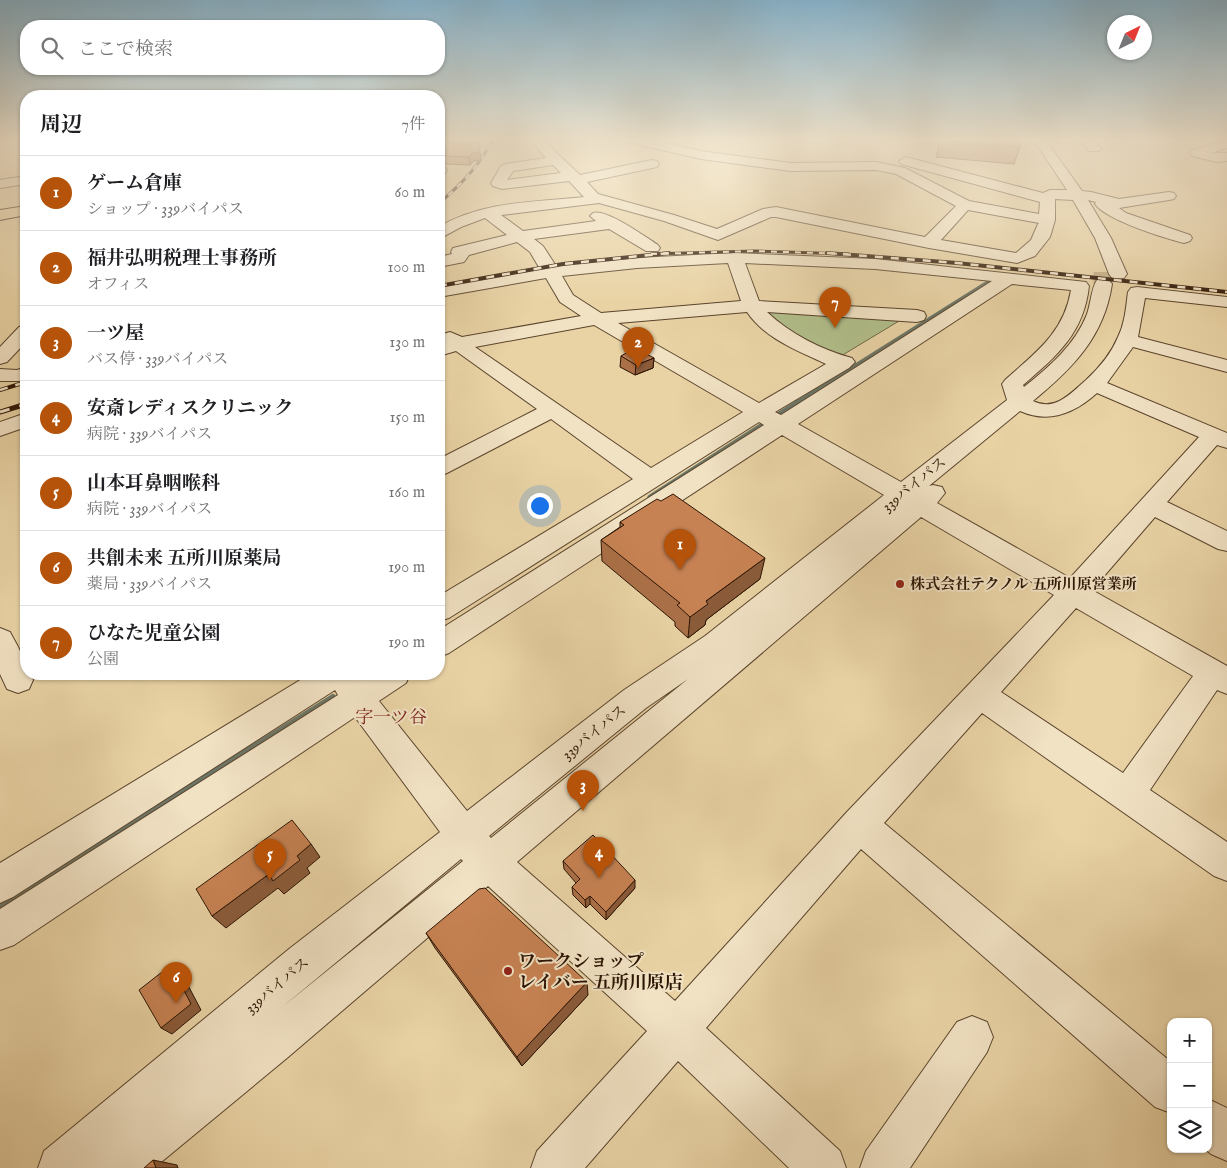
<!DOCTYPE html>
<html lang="ja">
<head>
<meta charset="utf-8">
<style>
	body { margin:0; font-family:"IM FELL English","Noto Serif JP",serif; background:#f6f6f6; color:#202124 }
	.controls { position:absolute; right:15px; bottom:15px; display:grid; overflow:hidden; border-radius:10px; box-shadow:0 1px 4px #0004 }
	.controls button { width:45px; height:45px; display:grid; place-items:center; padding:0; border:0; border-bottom:1px solid #e0e0e0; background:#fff; color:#202124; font:25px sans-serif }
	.compass { position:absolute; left:1107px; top:15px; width:45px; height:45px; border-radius:50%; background:#fff; box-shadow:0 1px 4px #0004; rotate:43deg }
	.you { position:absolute; left:539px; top:505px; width:18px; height:18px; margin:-12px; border:4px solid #fff; border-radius:50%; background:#1a73e8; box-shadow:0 0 0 8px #1a73e833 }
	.badge { display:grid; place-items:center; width:32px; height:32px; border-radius:50%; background:#b45309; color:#fff; font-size:16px; font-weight:700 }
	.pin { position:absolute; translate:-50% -41px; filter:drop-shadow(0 1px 2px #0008) }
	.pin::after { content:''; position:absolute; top:26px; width:18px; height:15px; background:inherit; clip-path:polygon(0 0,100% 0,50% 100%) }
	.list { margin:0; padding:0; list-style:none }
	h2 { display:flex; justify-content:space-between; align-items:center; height:65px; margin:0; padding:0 20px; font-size:21px }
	h2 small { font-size:16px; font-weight:400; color:#757577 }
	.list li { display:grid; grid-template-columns:32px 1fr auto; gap:15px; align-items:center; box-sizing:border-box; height:75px; padding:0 20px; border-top:1px solid #e0e0e0 }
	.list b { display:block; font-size:19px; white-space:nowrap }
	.list p { margin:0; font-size:16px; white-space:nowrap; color:#757577 }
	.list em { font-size:16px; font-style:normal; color:#757577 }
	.icon { flex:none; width:28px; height:28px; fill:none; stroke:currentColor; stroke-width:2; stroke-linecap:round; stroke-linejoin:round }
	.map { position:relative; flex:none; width:1227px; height:1168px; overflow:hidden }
	.search { position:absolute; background:#fff; box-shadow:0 1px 4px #0004; left:20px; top:20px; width:425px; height:55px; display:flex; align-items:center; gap:12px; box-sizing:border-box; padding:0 18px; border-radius:20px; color:#757577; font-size:19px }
	.panel { position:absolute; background:#fff; box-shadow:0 1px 4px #0004; left:20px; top:90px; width:425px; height:590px; border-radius:20px }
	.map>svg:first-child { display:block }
	.green { fill:#b1be8a; stroke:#6e6946 }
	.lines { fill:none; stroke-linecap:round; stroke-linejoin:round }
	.stream-far3 { stroke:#6c7667; stroke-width:4 }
	.stream-far2 { stroke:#6c7667; stroke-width:5 }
	.stream-far1 { stroke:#6c7667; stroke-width:6 }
	.stream { stroke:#6c7667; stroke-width:8 }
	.minor-tunnel { stroke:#c3ad85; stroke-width:19; stroke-dasharray:19 9; stroke-linecap:butt }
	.minor-casing { stroke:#5a442c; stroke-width:2 }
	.highway-casing { stroke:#2b1403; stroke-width:2 }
	.minor { fill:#f1e2c4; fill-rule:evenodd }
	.highway { fill:#e9d3a5; fill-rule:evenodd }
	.rail-far2-casing { stroke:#2b1403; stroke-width:3 }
	.rail-far1-casing { stroke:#2b1403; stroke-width:4 }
	.rail-casing { stroke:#2b1403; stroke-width:5 }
	.rail-far2 { stroke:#f1e2c4; stroke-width:2; stroke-dasharray:6; stroke-linecap:butt }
	.rail-far1 { stroke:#f1e2c4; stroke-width:2.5; stroke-dasharray:8; stroke-linecap:butt }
	.rail { stroke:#f1e2c4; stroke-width:3; stroke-dasharray:10; stroke-linecap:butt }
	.wall { fill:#ab7047; stroke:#2b1403 }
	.shaded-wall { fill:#8b5b3a; stroke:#2b1403 }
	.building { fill:#c78253; stroke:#2b1403 }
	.poi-dot { fill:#8f2418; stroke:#f1e2c4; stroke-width:2 }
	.labels { text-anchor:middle; stroke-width:4; stroke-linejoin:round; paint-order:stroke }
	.street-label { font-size:15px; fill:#2b1403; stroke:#f1e2c4 }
	.poi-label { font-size:15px; font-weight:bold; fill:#2b1403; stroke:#f1e2c4; text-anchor:start }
	.quarter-label { font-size:18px; fill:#7a1f14; stroke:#f1e2c4 }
	.near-poi-label { font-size:18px; font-weight:bold; fill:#2b1403; stroke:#f1e2c4; text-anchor:start }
</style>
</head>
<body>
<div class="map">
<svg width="1227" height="1168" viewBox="0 0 1227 1168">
	<rect width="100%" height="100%" fill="#e9d3a5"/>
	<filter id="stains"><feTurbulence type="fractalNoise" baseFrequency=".004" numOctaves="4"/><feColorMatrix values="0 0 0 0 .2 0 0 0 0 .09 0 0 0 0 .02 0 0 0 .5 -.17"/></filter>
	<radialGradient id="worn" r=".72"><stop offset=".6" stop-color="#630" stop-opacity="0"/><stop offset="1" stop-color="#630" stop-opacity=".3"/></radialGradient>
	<path class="green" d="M762 310 894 316 899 321 841 356 791 334Z"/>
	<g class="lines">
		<path class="stream-far3" d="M796 403 990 281"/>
		<path class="stream-far2" d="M779 414 798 402
			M650 497 762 425"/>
		<path class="stream-far1" d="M368 676 370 674
			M97 845 333 697"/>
		<path class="stream" d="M0 906 99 844"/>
		<path class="minor-tunnel" d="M1103 272V284"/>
		<g class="minor-casing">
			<path id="minor" d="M529 139H542L580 175 652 160 657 161 659 164 657 167 587 182 598 194 674 215 717 229 763 209 776 207 925 237 956 206 896 174 876 170 791 171 701 159 627 142 626 139H649L701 151 791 163 876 162 905 168 969 201 1039 214 1040 202 901 164 899 161 906 157 1043 193 1050 190H1067L1033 139H1045L1082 191 1091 192 1119 199 1169 192 1174 193 1176 196 1174 199 1169 200 1119 208 1126 213 1190 235 1192 238 1190 241 1184 243C1164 238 1106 220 1095 204L1096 202 1088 200 1111 238 1127 274 1124 278 1118 279 1112 278 1109 274 1095 238 1073 200 1055 199V220L1050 237 1035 256 1017 263 929 248 776 217H771L718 240 664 221 599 203 501 215 523 231 596 221 590 216 593 213C607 209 644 236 658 245L660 248 658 251H646L609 229 534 239 543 246 556 266 637 258 734 253 875 259 1086 282 1089 286C1084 333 1057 356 1023 385L1024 387C1049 367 1075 345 1087 314 1091 303 1091 289 1097 280L1103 279 1109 280 1112 284C1104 337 1073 368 1033 401 1055 412 1071 393 1086 380 1099 368 1111 354 1118 337 1125 323 1126 307 1128 292L1131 288 1137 287 1227 297V307L1145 298 1138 337 1227 360V372L1133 347 1107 383 1227 433V448L1217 445 1167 502 1227 531V551L1218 549 1155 517 1092 590 1227 666V694L1217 690 1150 790 1227 842V881L1214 876 982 713 884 823 1171 1062V1113L1155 1107 861 849 706 1028 840 1151 846 1168H789L678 1061 585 1168H531L537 1151 647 1031 488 886 287 1058 154 1168H38L44 1151 289 949 440 832 355 717 14 945 0 950V909L338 695 335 690 13 897 0 903V863L310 674H358L362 679 371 674H410L406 683 379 701 467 811 624 690 705 636 884 495 782 435 449 653 439 657V630L764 425 759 422 449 618 439 621V596L633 479 551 419 447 473 439 476V459L537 409 456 351 439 356V344L443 342 440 338 443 334 450 332 462 337 581 316 560 302 546 278 439 297V287L540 269 530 252 517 242 469 255 464 262 439 267V257L452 254 451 252 453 248 507 235 485 218 461 227 439 239V227C482 201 536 202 584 197L569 181 502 189 493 186 491 183 501 166 505 164 546 158ZM553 165 561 173 507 180 513 171ZM968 210 1039 223 1038 224 1031 240 1016 253 941 240ZM728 263 741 301 601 313 573 295 562 276 637 268ZM745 263 875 269 992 281 781 415 775 412 849 368 855 362 852 358C822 350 790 334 767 312L917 322 924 320 926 316 924 312 917 310 759 301ZM1012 284 1071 290C1064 333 1035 353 1005 380L1002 384 1007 400 901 482 798 424ZM747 312C765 339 799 351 826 364L759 403 618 323ZM594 325 743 412 651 468 475 347ZM1097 393 1199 437 1070 578 937 503 945 493 942 487 933 485 929 486 1020 411C1049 424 1075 413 1097 393ZM921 517 1054 595 846 813 675 1001 517 862ZM1076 608 1193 676 1123 773 1001 692ZM688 679 491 838 489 836 646 708ZM461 859 463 861 281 1008Z
				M1079 139H1092L1101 148 1099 151H1089Z
				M1165 139H1180L1170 145 1165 144 1164 141Z
				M1227 140V148L1212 153H1227V161L1217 162 1192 156 1190 153 1192 150Z
				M439 166 445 167 447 170 444 175 439 176Z
				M26 176V184L0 188V180Z
				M26 325V342L7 362 0 364V347L19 327Z
				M26 367V381H0V369L17 370Z
				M26 413V427L0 436V422Z
				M0 628 10 632C17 645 26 659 26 674H30L33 680 29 689 18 693 7 689 0 674Z
				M972 1016 987 1022 993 1037 987 1052 910 1168H860L866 1151 957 1022Z
				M1208 1099 1227 1108V1161L1211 1154 1205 1149H1208Z"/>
		</g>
		<g class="highway-casing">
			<path id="highway" d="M26 206V215L0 220V210Z"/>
		</g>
		<use href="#minor" class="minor"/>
		<use href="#highway" class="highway"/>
		<g class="rail-far2-casing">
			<path id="rail-far2" d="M439 203C461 185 480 165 493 139
				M651 254 755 251 848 254"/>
		</g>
		<g class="rail-far1-casing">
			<path id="rail-far1" d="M827 253 957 263 1227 292
				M439 286 563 264 669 253
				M0 390 26 382"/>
		</g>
		<g class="rail-casing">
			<path id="rail" d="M0 412 26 404"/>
		</g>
		<use href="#rail-far2" class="rail-far2"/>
		<use href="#rail-far1" class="rail-far1"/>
		<use href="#rail" class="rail"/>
	</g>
	<path class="wall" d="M940 139H1021L1020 147 1014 164 936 157Z
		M439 141 481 160 474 161 470 165 445 164 444 158H439Z
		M621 356 654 358 653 368 635 375 620 367Z
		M620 522 760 579 706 620 705 625 688 638 675 626V622L602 561 601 540 620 527Z
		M563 861 635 888 606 920 590 904 586 908 573 895 572 887 576 883 564 869Z
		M426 933 588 995 522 1066 435 948Z"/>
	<path class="shaded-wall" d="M480 152 481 160 474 161 470 165 469 157 473 153Z
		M654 358 653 368 635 375 636 365Z
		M765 558 760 579 706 620 705 625 688 638 690 617 706 601Z
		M311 844 320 857 307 868 310 873 284 894 278 888 226 928 212 916 269 874 297 856Z
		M635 880V888L606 920V912Z
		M590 896V904L586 908 585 900Z
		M171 965 181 972 201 1010 172 1034 161 1028Z
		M587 982 588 995 522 1066 517 1057Z
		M153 1160 177 1165 178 1168H156Z"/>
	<path class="building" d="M450 139H478L480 152 473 153 469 157 444 156 448 149 439 150V141Z
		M941 139H1021L1020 147 941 140Z
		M635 348 654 358 636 365 621 356Z
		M673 494 765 558 706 601 708 604 690 617 677 605 680 603 601 540 624 525 620 522 657 499 661 501Z
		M292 820 311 844 297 856 300 860 273 881 269 874 212 916 196 889Z
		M593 835 635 880 606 912 590 896 585 900 572 887 580 879 563 861Z
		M485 888 587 982 517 1057 426 933 479 889Z
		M171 965 191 1004 161 1028 139 990Z
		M153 1160 156 1168H144Z"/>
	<linearGradient id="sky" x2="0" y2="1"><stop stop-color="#87b5cf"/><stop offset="0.46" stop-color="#f5ebd6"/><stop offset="1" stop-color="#f5ebd6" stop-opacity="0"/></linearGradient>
	<rect width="1227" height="303" fill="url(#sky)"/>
	<g class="poi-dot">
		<circle cx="900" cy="584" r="5"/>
		<circle cx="508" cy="971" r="5"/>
	</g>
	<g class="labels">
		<g class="street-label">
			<text transform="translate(914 484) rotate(-39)" y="5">339バイパス</text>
			<text transform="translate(594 732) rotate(-39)" y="5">339バイパス</text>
			<text transform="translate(277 985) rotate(-40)" y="5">339バイパス</text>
		</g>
		<g class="poi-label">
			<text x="910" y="589">株式会社テクノル 五所川原営業所</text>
		</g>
		<g class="quarter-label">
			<text x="391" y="723">字一ツ谷</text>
		</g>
		<g class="near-poi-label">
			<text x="518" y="967">ワークショップ<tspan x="518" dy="21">レイバー 五所川原店</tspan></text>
		</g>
	</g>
	<rect width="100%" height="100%" filter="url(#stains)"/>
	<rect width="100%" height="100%" fill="url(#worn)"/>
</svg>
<div class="controls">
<button>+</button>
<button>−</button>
<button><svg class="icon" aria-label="layers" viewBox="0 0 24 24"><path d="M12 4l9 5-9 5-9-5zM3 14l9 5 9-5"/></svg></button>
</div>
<svg class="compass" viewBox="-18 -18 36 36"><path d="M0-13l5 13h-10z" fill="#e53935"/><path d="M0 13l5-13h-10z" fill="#757577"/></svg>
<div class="you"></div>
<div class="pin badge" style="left:680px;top:570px">1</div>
<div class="pin badge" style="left:638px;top:368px">2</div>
<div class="pin badge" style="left:583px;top:811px">3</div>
<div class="pin badge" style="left:599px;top:878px">4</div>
<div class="pin badge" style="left:270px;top:880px">5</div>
<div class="pin badge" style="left:176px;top:1003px">6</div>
<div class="pin badge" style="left:835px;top:328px">7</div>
<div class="search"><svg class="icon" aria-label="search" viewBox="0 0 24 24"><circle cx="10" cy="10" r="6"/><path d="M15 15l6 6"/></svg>ここで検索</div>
<section class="panel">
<h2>周辺<small>7件</small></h2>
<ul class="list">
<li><span class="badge">1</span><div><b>ゲーム倉庫</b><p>ショップ · 339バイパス</p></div><em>60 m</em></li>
<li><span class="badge">2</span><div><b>福井弘明税理士事務所</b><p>オフィス</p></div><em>100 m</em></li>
<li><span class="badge">3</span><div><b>一ツ屋</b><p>バス停 · 339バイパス</p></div><em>130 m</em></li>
<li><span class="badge">4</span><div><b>安斎レディスクリニック</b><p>病院 · 339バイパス</p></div><em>150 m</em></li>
<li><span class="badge">5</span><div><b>山本耳鼻咽喉科</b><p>病院 · 339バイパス</p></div><em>160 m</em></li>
<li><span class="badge">6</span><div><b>共創未来 五所川原薬局</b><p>薬局 · 339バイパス</p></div><em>190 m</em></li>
<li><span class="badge">7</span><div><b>ひなた児童公園</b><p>公園</p></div><em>190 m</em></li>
</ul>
</section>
</div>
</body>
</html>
